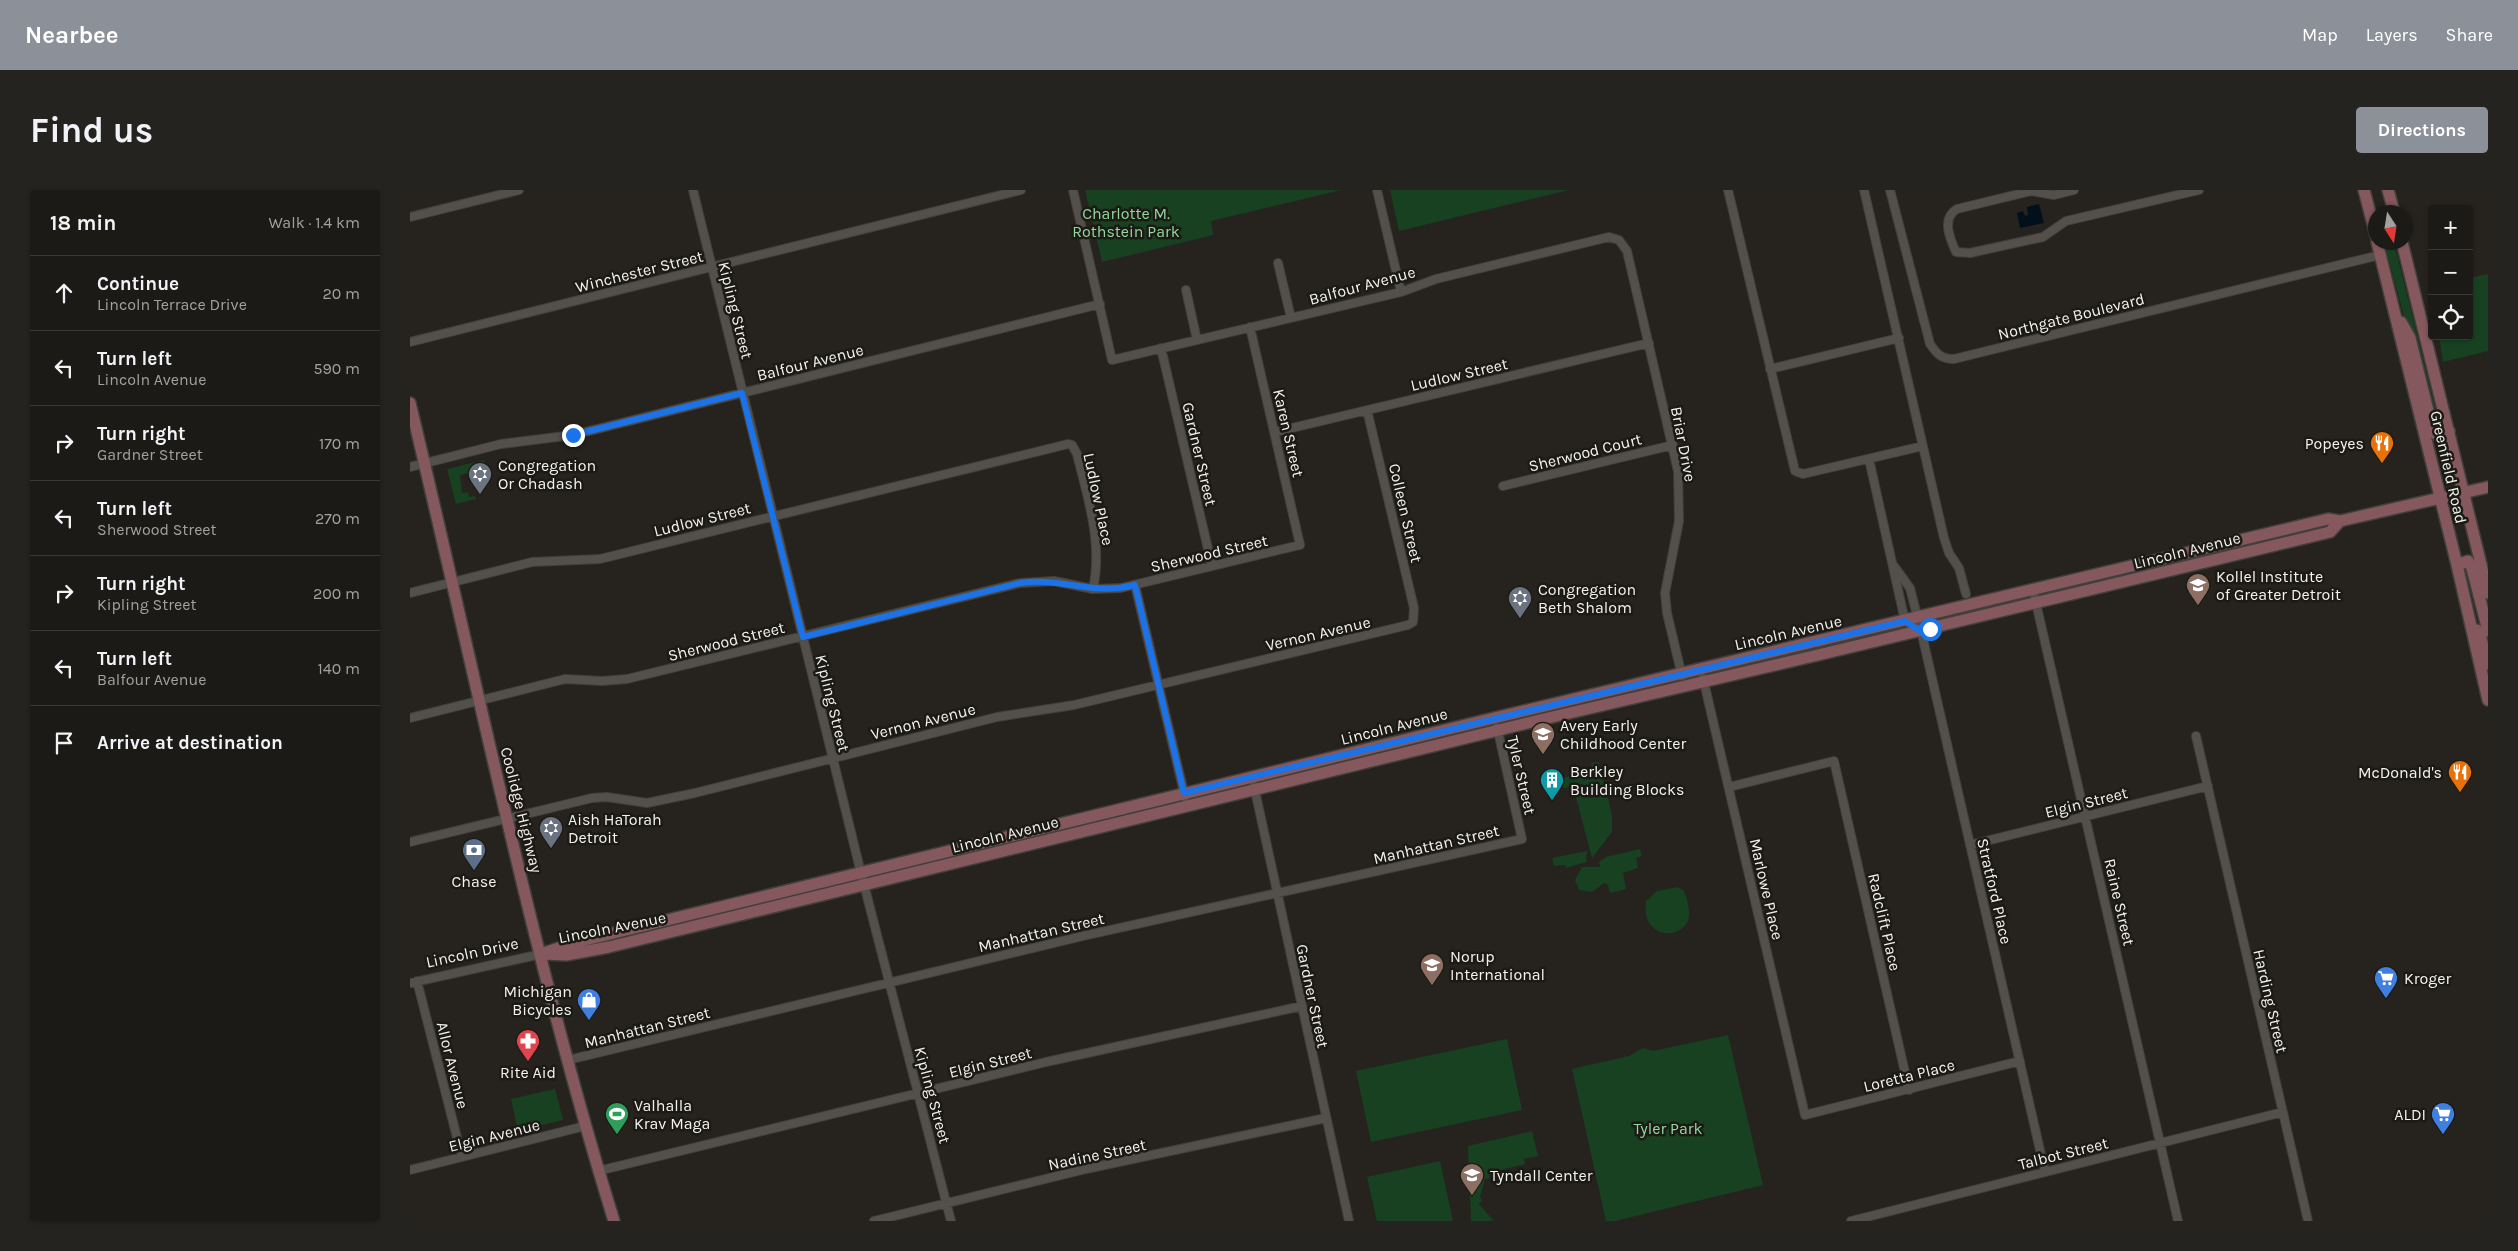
<!DOCTYPE html>
<html lang="en">
<head>
<meta charset="utf-8">
<style>
	body { margin:0; font-family:Karla,sans-serif; background:#252320; color:#f1f3f6 }
	.controls { position:absolute; right:15px; top:15px; display:grid; overflow:hidden; border-radius:5px; box-shadow:0 1px 4px #0004 }
	.controls button { width:45px; height:45px; display:grid; place-items:center; padding:0; border:0; border-bottom:1px solid #3a3836; background:#1c1a17; color:#f1f3f6; font:25px sans-serif }
	.compass { position:absolute; left:1958px; top:15px; width:45px; height:45px; border-radius:50%; background:#1c1a17; box-shadow:0 1px 4px #0004; rotate:168deg }
	.stop { position:absolute; width:15px; height:15px; margin:-11px; border:4px solid #1a73e8; border-radius:50%; background:#fff }
	.stop.end { background:#1a73e8; border-color:#fff; box-shadow:0 1px 5px #0008 }
	.list { margin:0; padding:0; list-style:none }
	h2 { display:flex; justify-content:space-between; align-items:center; height:65px; margin:0; padding:0 20px; font-size:21px }
	h2 small { font-size:16px; font-weight:400; color:#a0a1a1 }
	.list li { display:grid; grid-template-columns:32px 1fr auto; gap:15px; align-items:center; box-sizing:border-box; height:75px; padding:0 20px; border-top:1px solid #3a3836 }
	.list b { display:block; font-size:19px; white-space:nowrap }
	.list p { margin:0; font-size:16px; white-space:nowrap; color:#a0a1a1 }
	.list em { font-size:16px; font-style:normal; color:#a0a1a1 }
	.icon { flex:none; width:28px; height:28px; fill:none; stroke:currentColor; stroke-width:2; stroke-linecap:round; stroke-linejoin:round }
	.map { position:relative; flex:none; width:2078px; height:1031px; overflow:hidden; border-radius:5px }
	header { display:flex; align-items:center; gap:30px; box-sizing:border-box; height:70px; padding:0 25px; background:#8c9099; color:#fff }
	header strong { font-size:24px }
	nav { display:flex; gap:28px; margin-inline-start:auto; font-size:18px }
	.intro { display:flex; align-items:center; justify-content:space-between; box-sizing:border-box; height:120px; padding:0 30px }
	h1 { margin:0; font-size:35px }
	.button { padding:12px 22px; border-radius:5px; background:#8c9099; color:#fff; font-size:18px; font-weight:700 }
	main { display:flex; gap:30px; padding:0 30px }
	aside { flex:1; background:#1c1a17; border-radius:5px; box-shadow:0 1px 4px #0004 }
	.map>svg:first-child { display:block }
	.green { fill:#174120 }
	.water { fill:#01101a }
	.lines { fill:none; stroke-linecap:round; stroke-linejoin:round }
	.street-casing { stroke:#413f3c; stroke-width:10 }
	.secondary-casing { stroke:#413f3c; stroke-width:14 }
	.street { stroke:#534f4a; stroke-width:8 }
	.secondary { stroke:#84585c; stroke-width:11 }
	.route { stroke:#1a73e8; stroke-width:6 }
	.labels { text-anchor:middle; stroke-width:5; stroke-linejoin:round; paint-order:stroke }
	.park-label { font-size:16px; fill:#91d99c; stroke:#1c1a15 }
	.street-label { font-size:16px; fill:#f4f2ef; stroke:#1c1a15 }
	.poi-label { font-size:16px; fill:#f4f2ef; stroke:#1c1a15; text-anchor:start }
</style>
</head>
<body>
<header>
<strong>Nearbee</strong>
<nav><a>Map</a><a>Layers</a><a>Share</a></nav>
</header>
<div class="intro"><h1>Find us</h1><a class="button">Directions</a></div>
<main>
<aside>
<h2>18 min<small>Walk · 1.4 km</small></h2>
<ul class="list">
<li><svg class="icon" aria-label="ahead" viewBox="0 0 24 24"><path d="M12 20V5M6 11l6-6 6 6"/></svg><div><b>Continue</b><p>Lincoln Terrace Drive</p></div><em>20 m</em></li>
<li><svg class="icon" aria-label="left" viewBox="0 0 24 24"><path d="M17 20v-9H6M10 6l-5 5 5 5"/></svg><div><b>Turn left</b><p>Lincoln Avenue</p></div><em>590 m</em></li>
<li><svg class="icon" aria-label="right" viewBox="0 0 24 24"><path d="M7 20v-9h11M14 6l5 5-5 5"/></svg><div><b>Turn right</b><p>Gardner Street</p></div><em>170 m</em></li>
<li><svg class="icon" aria-label="left" viewBox="0 0 24 24"><path d="M17 20v-9H6M10 6l-5 5 5 5"/></svg><div><b>Turn left</b><p>Sherwood Street</p></div><em>270 m</em></li>
<li><svg class="icon" aria-label="right" viewBox="0 0 24 24"><path d="M7 20v-9h11M14 6l5 5-5 5"/></svg><div><b>Turn right</b><p>Kipling Street</p></div><em>200 m</em></li>
<li><svg class="icon" aria-label="left" viewBox="0 0 24 24"><path d="M17 20v-9H6M10 6l-5 5 5 5"/></svg><div><b>Turn left</b><p>Balfour Avenue</p></div><em>140 m</em></li>
<li><svg class="icon" aria-label="arrive" viewBox="0 0 24 24"><path d="M6 21V4h12l-3 4 3 4H6"/></svg><div><b>Arrive at destination</b></div></li>
</ul>
</aside>
<div class="map">
<svg width="2078" height="1031" viewBox="0 0 2078 1031">
	<rect width="100%" height="100%" fill="#26231f"/>
	<path class="green" d="M675 0H931L801 31 803 45 692 72Z
		M980 0H1159L989 41Z
		M1974 53H1982L1987 65 2030 237 2025 238Z
		M2078 84V161L2033 172 2029 146H2059V88Z
		M74 270 76 279 50 285 52 303 58 302 59 307 65 306 66 309 46 314 37 279Z
		M1189 572 1202 625V642L1182 668 1163 596 1153 598 1150 589 1182 579 1181 573Z
		M1230 659 1232 666 1226 668 1228 678 1213 683 1216 699 1200 703 1198 695 1194 693 1182 702 1169 700 1165 690 1172 677H1190L1189 672 1196 667Z
		M1177 661 1176 672 1156 678 1155 675 1144 676 1142 668Z
		M1268 697 1274 701C1276 707 1279 714 1279 721 1282 750 1230 754 1236 711L1247 701Z
		M1318 845 1353 995 1205 1031H1196L1162 879 1219 866 1233 858 1243 861Z
		M1097 849 1112 920 961 952 946 881Z
		M145 899 153 930 108 941 101 909Z
		M1122 941 1128 966 1114 969 1115 974 1079 983 1080 988 1075 989 1070 1007 1072 1010 1069 1014 1084 1031H1061L1058 956Z
		M1030 971 1043 1031H967L957 987Z"/>
	<path class="water" d="M1629 14 1634 33 1610 38 1607 23 1613 21 1615 26 1618 25 1617 17Z"/>
	<g class="lines">
		<g class="street-casing">
			<path id="street" d="M283 0 451 683 541 1031
				M663 0 702 170 991 102 1026 89 1199 47 1209 50 1217 61 1268 281 1269 331 1255 403 1257 423 1272 486
				M967 0 991 102
				M1318 0 1385 281 1393 284 1513 256
				M1454 0 1534 348 1539 363 1549 378 1556 404
				M1480 0 1520 154C1527 164 1531 169 1544 169L1970 65
				M1664 0 1644 5 1621 1 1547 19C1531 28 1540 49 1546 62L1560 63 1633 47 1656 31 1789 0
				M0 27 109 0
				M868 73 881 128
				M776 100 787 150
				M0 152 611 0
				M751 158 802 376
				M1360 179 1489 148
				M865 242 1239 153
				M1459 269 1495 431 1510 441
				M0 277 91 254 163 245 690 114
				M1093 296 1263 255
				M1484 376 1500 398 1513 449 1635 982
				M725 395 775 607
				M1623 400 1768 1031
				M0 403 122 372 190 369 658 254 662 255 667 264C678 309 693 353 683 399
				M1293 488 1395 925 1610 871
				M0 528 155 489 192 491 217 489 610 393 644 391 683 399 711 398 890 355 840 137
				M1786 546 1898 1031
				M844 596 939 1031
				M1319 597 1424 571 1499 900
				M0 652 182 608 197 607 237 613 285 603 587 527 664 515 998 435 1003 432 1004 418 957 220
				M1560 655 1798 596
				M7 791 52 967
				M0 793 131 764
				M158 870 673 746 1112 649 1087 537
				M0 980 175 936
				M188 981 636 872 892 816
				M464 1031 676 979 916 928
				M1441 1031 1873 922"/>
		</g>
		<g class="secondary-casing">
			<path id="secondary" d="M1954 0 1966 46
				M1978 0 1984 22
				M1967 52 2047 375 2078 510
				M1992 52 2078 403
				M1991 132 2000 148 2023 241 2027 245 2039 241
				M0 213C66 486 121 763 204 1031
				M2047 375 2058 371 2062 378 2078 441
				M2067 440 2070 445 2078 474
				M131 764 163 753 1084 528 1889 336 1918 329 1930 331 2078 297
				M135 764 156 765 199 757 1138 528 1408 465 1920 342 1930 331"/>
		</g>
		<use href="#street" class="street"/>
		<use href="#secondary" class="secondary"/>
	</g>
	<g class="lines">
		<path class="route" d="M163 245 332 203 393 447 610 393C654 387 681 406 725 395L774 603 1495 431 1510 441 1520 439"/>
	</g>
	<defs>
		<g id="restaurant-pin" transform="scale(1.25)"><path d="M0 17L-7.5 6A9.5 9.5 0 1 1 7.5 6Z" fill="#e8710a" stroke="#1c1a15"/><path d="M-5-6h1v4h1v-4h1v4h1v-4h1v5L-1.5 .5V6h-2V.5L-5-1ZM5-6V6H3V1.5H1.5Q1.5-4 5-6Z" fill="#fff"/></g>
		<g id="synagogue-pin" transform="scale(1.25)"><path d="M0 17L-7.5 6A9.5 9.5 0 1 1 7.5 6Z" fill="#6b7280" stroke="#1c1a15"/><path d="M0-6.5L5.6 3.2H-5.6ZM0 6.5L5.6-3.2H-5.6Z" fill="#fff"/></g>
		<g id="school-pin" transform="scale(1.25)"><path d="M0 17L-7.5 6A9.5 9.5 0 1 1 7.5 6Z" fill="#8d6e63" stroke="#1c1a15"/><path d="M0-5L7-2L0 1L-7-2ZM-4 1L0 2.5L4 1V4Q0 6-4 4Z" fill="#fff"/></g>
		<g id="building-pin" transform="scale(1.25)"><path d="M0 17L-7.5 6A9.5 9.5 0 1 1 7.5 6Z" fill="#0f9aa8" stroke="#1c1a15"/><path d="M-4-6H4V6H1V3H-1V6H-4ZM-2.5-4.3h1.7v1.8h-1.7ZM.8-4.3h1.7v1.8H.8ZM-2.5-1h1.7V.8h-1.7ZM.8-1h1.7V.8H.8Z" fill="#fff"/></g>
		<g id="bank-pin" transform="scale(1.25)"><path d="M0 17L-7.5 6A9.5 9.5 0 1 1 7.5 6Z" fill="#5c6f8a" stroke="#1c1a15"/><path d="M-6-4H6V4H-6ZM0-2.3a2.3 2.3 0 1 0 0 4.6a2.3 2.3 0 1 0 0-4.6Z" fill="#fff"/></g>
		<g id="supermarket-pin" transform="scale(1.25)"><path d="M0 17L-7.5 6A9.5 9.5 0 1 1 7.5 6Z" fill="#3f7fe0" stroke="#1c1a15"/><path d="M-6-5.5h2.5l.6 2H6L4.5 2H-2.5L-4.4-4H-6ZM-1.5 3.2a1.3 1.3 0 1 0 .1 0ZM3 3.2a1.3 1.3 0 1 0 .1 0Z" fill="#fff"/></g>
		<g id="shop-pin" transform="scale(1.25)"><path d="M0 17L-7.5 6A9.5 9.5 0 1 1 7.5 6Z" fill="#3f7fe0" stroke="#1c1a15"/><path d="M-5-2.5h2.3a2.7 3.5 0 0 1 5.4 0H5L5.5 6h-11ZM-1.5-2.5h3a1.5 2.3 0 0 0-3 0Z" fill="#fff"/></g>
		<g id="pharmacy-pin" transform="scale(1.25)"><path d="M0 17L-7.5 6A9.5 9.5 0 1 1 7.5 6Z" fill="#e0444e" stroke="#1c1a15"/><path d="M-2-6h4v4h4v4h-4v4h-4v-4h-4v-4h4Z" fill="#fff"/></g>
		<g id="stadium-pin" transform="scale(1.25)"><path d="M0 17L-7.5 6A9.5 9.5 0 1 1 7.5 6Z" fill="#2e9e5b" stroke="#1c1a15"/><path d="M0-5a6.5 5 0 1 0 0 10a6.5 5 0 1 0 0-10ZM-3.5-1.8h7v3.6h-7Z" fill="#fff"/></g>
	</defs>
	<g fill-rule="evenodd">
		<use href="#restaurant-pin" x="1972" y="253"/>
		<use href="#synagogue-pin" x="70" y="284"/>
		<use href="#school-pin" x="1788" y="395"/>
		<use href="#synagogue-pin" x="1110" y="408"/>
		<use href="#school-pin" x="1133" y="544"/>
		<use href="#restaurant-pin" x="2050" y="582"/>
		<use href="#building-pin" x="1142" y="590"/>
		<use href="#synagogue-pin" x="141" y="638"/>
		<use href="#bank-pin" x="64" y="660"/>
		<use href="#school-pin" x="1022" y="775"/>
		<use href="#supermarket-pin" x="1976" y="788"/>
		<use href="#shop-pin" x="179" y="810"/>
		<use href="#pharmacy-pin" x="118" y="851"/>
		<use href="#stadium-pin" x="207" y="924"/>
		<use href="#supermarket-pin" x="2033" y="924"/>
		<use href="#school-pin" x="1062" y="985"/>
	</g>
	<g class="labels">
		<g class="park-label">
			<text x="716" y="29">Charlotte M.<tspan x="716" dy="18">Rothstein Park</tspan></text>
			<text x="1258" y="944">Tyler Park</text>
		</g>
		<g class="street-label">
			<text transform="translate(229 81) rotate(-14)" y="6">Winchester Street</text>
			<text transform="translate(952 95) rotate(-15)" y="6">Balfour Avenue</text>
			<text transform="translate(326 120) rotate(76)" y="6">Kipling Street</text>
			<text transform="translate(1661 126) rotate(-14)" y="6">Northgate Boulevard</text>
			<text transform="translate(400 172) rotate(-14)" y="6">Balfour Avenue</text>
			<text transform="translate(1049 184) rotate(-13)" y="6">Ludlow Street</text>
			<text transform="translate(879 243) rotate(77)" y="6">Karen Street</text>
			<text transform="translate(1274 254) rotate(79)" y="6">Briar Drive</text>
			<text transform="translate(1175 262) rotate(-14)" y="6">Sherwood Court</text>
			<text transform="translate(790 264) rotate(77)" y="6">Gardner Street</text>
			<text transform="translate(2039 277) rotate(77)" y="6">Greenfield Road</text>
			<text transform="translate(689 309) rotate(78)" y="6">Ludlow Place</text>
			<text transform="translate(996 323) rotate(77)" y="6">Colleen Street</text>
			<text transform="translate(292 329) rotate(-14)" y="6">Ludlow Street</text>
			<text transform="translate(1777 360) rotate(-14)" y="6">Lincoln Avenue</text>
			<text transform="translate(799 363) rotate(-13)" y="6">Sherwood Street</text>
			<text transform="translate(1378 442) rotate(-13)" y="6">Lincoln Avenue</text>
			<text transform="translate(908 443) rotate(-13)" y="6">Vernon Avenue</text>
			<text transform="translate(316 451) rotate(-14)" y="6">Sherwood Street</text>
			<text transform="translate(423 513) rotate(76)" y="6">Kipling Street</text>
			<text transform="translate(513 531) rotate(-14)" y="6">Vernon Avenue</text>
			<text transform="translate(984 536) rotate(-14)" y="6">Lincoln Avenue</text>
			<text transform="translate(1112 585) rotate(77)" y="6">Tyler Street</text>
			<text transform="translate(1676 612) rotate(-14)" y="6">Elgin Street</text>
			<text transform="translate(112 620) rotate(76)" y="6">Coolidge Highway</text>
			<text transform="translate(595 644) rotate(-14)" y="6">Lincoln Avenue</text>
			<text transform="translate(1026 654) rotate(-13)" y="6">Manhattan Street</text>
			<text transform="translate(1357 699) rotate(77)" y="6">Marlowe Place</text>
			<text transform="translate(1585 701) rotate(77)" y="6">Stratford Place</text>
			<text transform="translate(1710 712) rotate(77)" y="6">Raine Street</text>
			<text transform="translate(1475 732) rotate(77)" y="6">Radclift Place</text>
			<text transform="translate(202 737) rotate(-11)" y="6">Lincoln Avenue</text>
			<text transform="translate(631 742) rotate(-13)" y="6">Manhattan Street</text>
			<text transform="translate(62 762) rotate(-12)" y="6">Lincoln Drive</text>
			<text transform="translate(903 806) rotate(78)" y="6">Gardner Street</text>
			<text transform="translate(1861 811) rotate(77)" y="6">Harding Street</text>
			<text transform="translate(237 837) rotate(-14)" y="6">Manhattan Street</text>
			<text transform="translate(580 872) rotate(-14)" y="6">Elgin Street</text>
			<text transform="translate(43 875) rotate(76)" y="6">Allor Avenue</text>
			<text transform="translate(1499 885) rotate(-14)" y="6">Loretta Place</text>
			<text transform="translate(523 905) rotate(75)" y="6">Kipling Street</text>
			<text transform="translate(84 945) rotate(-14)" y="6">Elgin Avenue</text>
			<text transform="translate(1653 963) rotate(-14)" y="6">Talbot Street</text>
			<text transform="translate(687 964) rotate(-12)" y="6">Nadine Street</text>
		</g>
		<g class="poi-label">
			<text x="1954" y="259" text-anchor="end">Popeyes</text>
			<text x="88" y="281">Congregation<tspan x="88" dy="18">Or Chadash</tspan></text>
			<text x="1806" y="392">Kollel Institute<tspan x="1806" dy="18">of Greater Detroit</tspan></text>
			<text x="1128" y="405">Congregation<tspan x="1128" dy="18">Beth Shalom</tspan></text>
			<text x="1150" y="541">Avery Early<tspan x="1150" dy="18">Childhood Center</tspan></text>
			<text x="1160" y="587">Berkley<tspan x="1160" dy="18">Building Blocks</tspan></text>
			<text x="2032" y="588" text-anchor="end">McDonald's</text>
			<text x="158" y="635">Aish HaTorah<tspan x="158" dy="18">Detroit</tspan></text>
			<text x="64" y="697" text-anchor="middle">Chase</text>
			<text x="1040" y="772">Norup<tspan x="1040" dy="18">International</tspan></text>
			<text x="1994" y="794">Kroger</text>
			<text x="162" y="807" text-anchor="end">Michigan<tspan x="162" dy="18">Bicycles</tspan></text>
			<text x="118" y="888" text-anchor="middle">Rite Aid</text>
			<text x="224" y="921">Valhalla<tspan x="224" dy="18">Krav Maga</tspan></text>
			<text x="2016" y="930" text-anchor="end">ALDI</text>
			<text x="1080" y="991">Tyndall Center</text>
		</g>
	</g>
</svg>
<div class="controls">
<button>+</button>
<button>−</button>
<button><svg class="icon" aria-label="locate" viewBox="0 0 24 24"><circle cx="12" cy="12" r="6"/><path d="M12 2v4M12 18v4M2 12h4M18 12h4"/></svg></button>
</div>
<svg class="compass" viewBox="-18 -18 36 36"><path d="M0-13l5 13h-10z" fill="#e53935"/><path d="M0 13l5-13h-10z" fill="#a0a1a1"/></svg>
<div class="stop" style="left:1520px;top:439px"></div>
<div class="stop end" style="left:163px;top:245px"></div>
</div>
</main>
</body>
</html>
